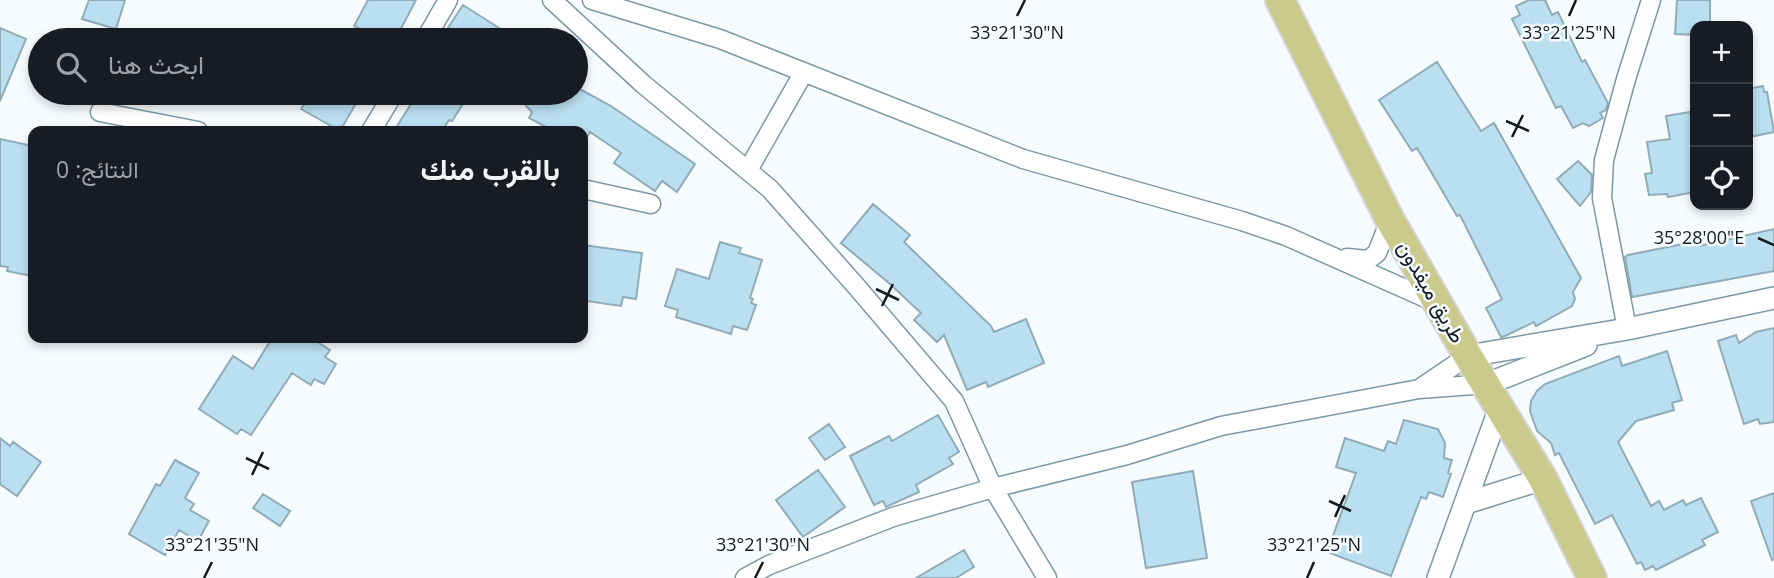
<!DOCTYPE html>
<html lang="ar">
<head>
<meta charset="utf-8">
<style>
	body { margin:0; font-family:"Open Sans",Vazirmatn,sans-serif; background:#242831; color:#f1f3f6; direction:rtl }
	.controls { position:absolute; right:21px; top:21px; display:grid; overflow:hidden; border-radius:14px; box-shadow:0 4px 10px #0003 }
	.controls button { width:63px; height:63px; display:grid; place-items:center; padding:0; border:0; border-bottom:2px solid #363941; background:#171b24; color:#f1f3f6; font:35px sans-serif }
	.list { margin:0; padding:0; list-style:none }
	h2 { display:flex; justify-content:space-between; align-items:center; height:91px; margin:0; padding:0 28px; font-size:30px }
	h2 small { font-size:23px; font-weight:400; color:#9ea1a6 }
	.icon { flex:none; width:38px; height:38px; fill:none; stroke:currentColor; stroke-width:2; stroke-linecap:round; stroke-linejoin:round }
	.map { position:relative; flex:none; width:1774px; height:578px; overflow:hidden; direction:ltr }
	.search { position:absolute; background:#171b24; box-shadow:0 4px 10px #0003; left:28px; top:28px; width:560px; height:77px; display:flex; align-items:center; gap:18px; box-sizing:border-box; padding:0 24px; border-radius:38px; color:#9ea1a6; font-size:26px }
	.panel { position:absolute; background:#171b24; box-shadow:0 4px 10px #0003; left:28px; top:126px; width:560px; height:217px; border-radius:14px; direction:rtl }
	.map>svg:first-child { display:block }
	.building { fill:#badff0; stroke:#91acb9; stroke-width:2 }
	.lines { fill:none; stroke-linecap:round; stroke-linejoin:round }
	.minor-casing { stroke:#7d98a5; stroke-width:21 }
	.tertiary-casing { stroke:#7d98a5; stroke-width:24 }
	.primary-casing { stroke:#d4d6d7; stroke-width:32 }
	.minor { stroke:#fff; stroke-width:18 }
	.tertiary { stroke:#fff; stroke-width:21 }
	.primary { stroke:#cbc98c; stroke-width:28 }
	.ticks { fill:none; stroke:#111b20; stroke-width:2.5 }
	.labels { text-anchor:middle; stroke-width:5; stroke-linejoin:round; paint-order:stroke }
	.street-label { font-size:21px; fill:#111b20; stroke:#f6fbfe }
	.ticks-label { font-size:18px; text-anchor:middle; fill:#111b20; stroke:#f6fbfe; stroke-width:5; stroke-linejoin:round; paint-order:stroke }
</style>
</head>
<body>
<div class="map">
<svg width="1774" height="578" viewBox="0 0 1774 578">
	<rect width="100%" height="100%" fill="#f6fbfe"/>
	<path class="building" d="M89 0H125L116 29 82 19Z
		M368 0H416L395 40H382L354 26Z
		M1529 0H1545L1552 15 1558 12 1582 62 1585 60 1608 103 1606 110 1600 113 1603 118 1589 126 1583 123 1573 128 1561 106 1556 108 1512 19 1520 15 1516 6Z
		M1677 0H1710V26H1695V35L1675 34Z
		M463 5 518 40H440Z
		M0 28 26 39 0 101Z
		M1437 62 1481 131 1494 123 1581 278 1573 292 1575 299 1572 306 1536 326 1534 322 1505 336 1501 337 1486 308 1502 299 1460 215 1457 216 1417 148 1412 151 1379 100Z
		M1763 86 1764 92H1767L1774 132 1750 137 1748 89Z
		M576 87 611 106 695 164 677 192 662 181 655 191 614 163 621 153 590 132 586 139 583 137V131H554L529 118 532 112 526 106 525 93H576Z
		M311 93H362L340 131 301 109Z
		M418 93H470L452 121 449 120 442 131H394Z
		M1690 112 1692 125H1695V192L1668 197 1667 194 1649 195 1645 174 1652 173 1647 142 1670 139 1666 116Z
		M0 139 33 146 32 276 7 271 8 267 0 266Z
		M1578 161 1592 175 1591 192 1580 206 1557 179Z
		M873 204 910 235 904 242 991 326 994 332 1026 319 1044 363 988 387 986 382 967 390 944 335 937 342 914 320 921 313 890 284 841 243Z
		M1774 229V271L1632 297 1625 257 1628 255 1698 241 1699 246Z
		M720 242 741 248 739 253 762 260 750 298 753 299 751 303 756 305 747 330 733 326 731 334 676 317 678 310 665 306 677 269 709 279Z
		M583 245 642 253 636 299 623 297 621 306 586 301 587 290 583 289Z
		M1774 328V422L1760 424 1758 419 1744 424 1718 341 1736 335 1739 343 1756 332Z
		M272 338H311L330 350 325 357 336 364 324 384 314 379 311 385 292 373 251 435 241 429 237 434 199 409 233 356 253 369Z
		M1667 351 1682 400 1672 403 1674 410 1636 421 1618 442 1651 506 1659 501 1664 510 1683 500 1686 505 1701 498 1718 532 1702 540 1705 545 1656 570 1653 566 1645 570 1641 562 1637 564 1612 515 1595 524 1559 453 1555 455 1551 443 1537 431 1530 411 1531 401 1537 391 1545 384 1619 356 1622 366Z
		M938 415 959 452 949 458 953 464 916 485 919 492 886 507 883 501 874 505 850 456 889 436 892 441Z
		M1404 420 1438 429 1445 443 1444 458 1452 460 1448 473 1451 474 1443 497 1429 492 1426 499 1421 497 1391 576 1327 552 1356 473 1336 467 1345 438 1384 451 1388 441 1396 444Z
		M829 424 845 447 825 460 809 438Z
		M0 438 10 446 13 442 41 462 17 496 0 484Z
		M175 460 199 473 185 498 194 504 190 510 209 521 198 541 179 530 165 555 129 534 156 484 160 486Z
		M818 470 845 507 803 537 776 500Z
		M1193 471 1207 558 1146 568 1132 482Z
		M1774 493V559L1772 560 1751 501Z
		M263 494 290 511 280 526 253 508Z
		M964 550 974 567 956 578H916Z"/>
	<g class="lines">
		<g class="minor-casing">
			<path id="minor" d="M552 0 643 84 770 189 856 286 954 401 993 488 1047 578
				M592 0 720 39 1023 159 1242 221 1286 236 1437 303
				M425 40 448 0
				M100 112 198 131
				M371 131 394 93
				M748 170 804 72
				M583 189 651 204
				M1347 258 1368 260 1377 253 1390 220
				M1627 329 1602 198 1604 160 1626 79 1651 0
				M1422 387 1468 356
				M745 578 769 565 893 517 993 488 1127 455 1221 426 1419 389 1487 384"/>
		</g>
		<g class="tertiary-casing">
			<path id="tertiary" d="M1468 356 1627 329 1774 298
				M1487 384 1586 345
				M1466 503 1543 479
				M1438 578 1500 407"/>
		</g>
		<g class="primary-casing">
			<path id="primary" d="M1280 0 1390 220 1468 356 1543 479 1592 578"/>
		</g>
		<use href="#minor" class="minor"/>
		<use href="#tertiary" class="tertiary"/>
		<use href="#primary" class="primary"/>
	</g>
	<path class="ticks" d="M1017 16 1025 0M1569 16 1576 0M1506 121 1529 131M1512 137 1523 115M1758 238 1774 245M876 289 899 300M882 306 893 284M246 458 269 469M252 475 263 452M1329 501 1351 511M1335 517 1345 495M204 578 212 562M755 578 763 562M1307 578 1314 562"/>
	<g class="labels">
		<g class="street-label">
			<text transform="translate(1431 292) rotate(60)" y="7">طريق ميفدون</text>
		</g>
	</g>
	<g class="ticks-label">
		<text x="1017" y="39">33°21'30"N</text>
		<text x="1569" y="39">33°21'25"N</text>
		<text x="1699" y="244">35°28'00"E</text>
		<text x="212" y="551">33°21'35"N</text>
		<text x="763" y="551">33°21'30"N</text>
		<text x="1314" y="551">33°21'25"N</text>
	</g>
</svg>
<div class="controls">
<button>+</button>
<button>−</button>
<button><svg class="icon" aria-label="locate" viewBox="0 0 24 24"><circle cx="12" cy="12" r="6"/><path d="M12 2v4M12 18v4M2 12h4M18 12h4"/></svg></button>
</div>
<div class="search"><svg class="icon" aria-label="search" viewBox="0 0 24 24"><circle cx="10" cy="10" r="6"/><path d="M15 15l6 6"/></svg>ابحث هنا</div>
<section class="panel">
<h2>بالقرب منك<small>النتائج: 0</small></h2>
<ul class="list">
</ul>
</section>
</div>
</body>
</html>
